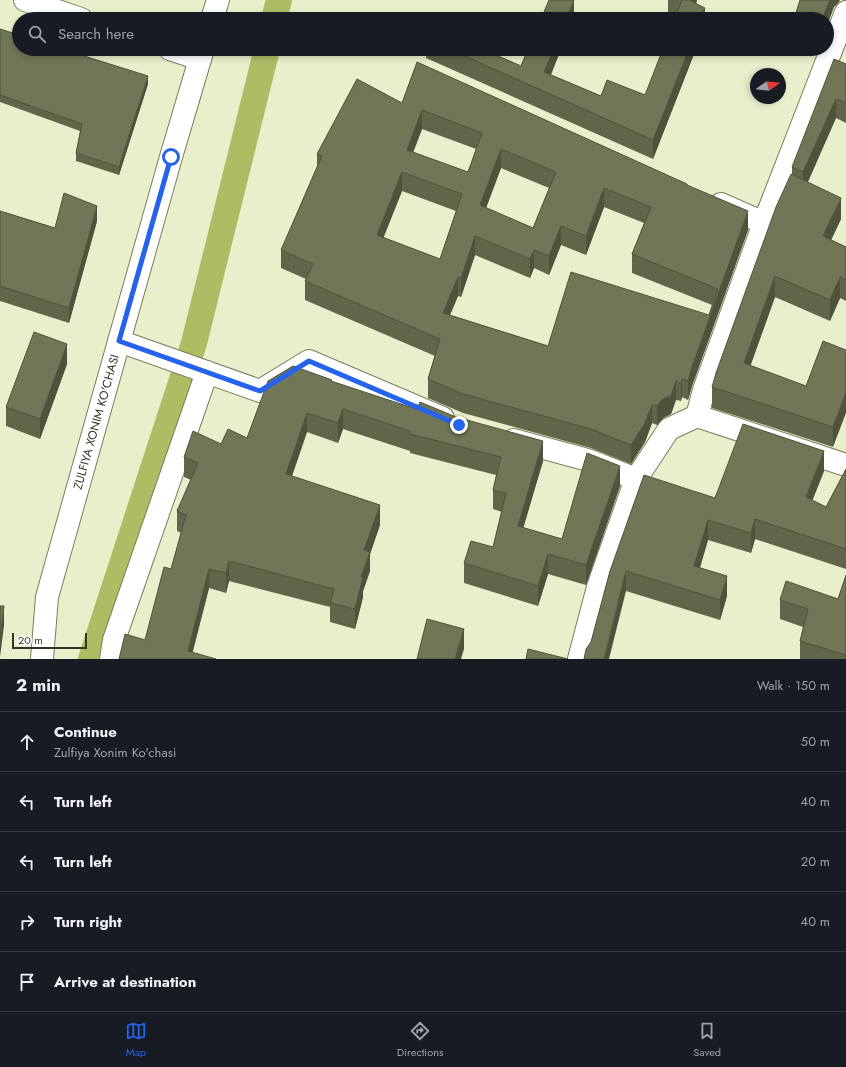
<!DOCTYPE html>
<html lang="en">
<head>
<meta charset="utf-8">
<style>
	body { margin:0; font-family:Jost,sans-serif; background:#20242c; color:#f1f3f6 }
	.compass { position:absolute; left:750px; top:68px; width:36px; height:36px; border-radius:50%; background:#171b24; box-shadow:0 2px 6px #0003; rotate:76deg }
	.scale { position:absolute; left:12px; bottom:10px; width:75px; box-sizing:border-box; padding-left:4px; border:2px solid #323526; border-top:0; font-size:11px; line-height:14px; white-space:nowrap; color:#323526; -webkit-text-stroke:3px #fff; paint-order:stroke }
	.stop { position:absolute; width:12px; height:12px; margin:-9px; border:3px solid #2563eb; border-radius:50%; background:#fff }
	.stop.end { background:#2563eb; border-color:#fff; box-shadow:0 1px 4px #0008 }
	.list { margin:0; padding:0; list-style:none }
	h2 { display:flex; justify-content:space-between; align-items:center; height:52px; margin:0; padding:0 16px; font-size:17px }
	h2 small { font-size:13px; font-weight:400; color:#9ea1a6 }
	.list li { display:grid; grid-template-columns:26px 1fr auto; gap:12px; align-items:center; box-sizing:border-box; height:60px; padding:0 16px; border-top:1px solid #363941 }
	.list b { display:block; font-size:15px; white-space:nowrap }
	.list p { margin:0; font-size:13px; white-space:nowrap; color:#9ea1a6 }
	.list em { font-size:13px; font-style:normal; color:#9ea1a6 }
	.icon { flex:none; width:22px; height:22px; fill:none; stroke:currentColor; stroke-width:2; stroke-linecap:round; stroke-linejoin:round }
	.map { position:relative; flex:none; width:846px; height:659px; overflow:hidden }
	.search { position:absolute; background:#171b24; box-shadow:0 2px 6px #0003; left:12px; right:12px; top:12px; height:44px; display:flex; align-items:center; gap:10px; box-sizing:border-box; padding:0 14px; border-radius:22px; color:#9ea1a6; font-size:15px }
	.sheet { height:352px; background:#171b24 }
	nav { display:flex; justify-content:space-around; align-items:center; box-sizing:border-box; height:56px; border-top:1px solid #363941; background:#171b24; font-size:11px; color:#9ea1a6 }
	nav a { display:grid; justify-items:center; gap:2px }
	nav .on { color:#2563eb }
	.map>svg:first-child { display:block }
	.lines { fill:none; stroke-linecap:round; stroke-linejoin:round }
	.canal { stroke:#aebd64; stroke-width:26 }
	.minor-casing { stroke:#787f5d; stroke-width:24 }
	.minor { stroke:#fff; stroke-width:22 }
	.wall { fill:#61664a; fill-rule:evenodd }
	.shaded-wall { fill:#4f533c }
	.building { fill:#717756; stroke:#4f533c; fill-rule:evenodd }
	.route { stroke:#2563eb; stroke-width:5 }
	.labels { text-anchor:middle; stroke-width:4; stroke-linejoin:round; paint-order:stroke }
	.street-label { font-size:12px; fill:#323526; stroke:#fff }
</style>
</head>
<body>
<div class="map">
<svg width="846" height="659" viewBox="0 0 846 659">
	<rect width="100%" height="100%" fill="#e8f0cb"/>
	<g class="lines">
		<path class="canal" d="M274 19 279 0
			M91 659 194 343 267 49"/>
		<g class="minor-casing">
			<g id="minor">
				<path d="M25 0 81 19"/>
				<path d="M212 19 218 0"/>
				<path d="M170 49 200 59"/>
				<path d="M721 204 764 223 704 390 697 416 846 465"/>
				<path d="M764 223 846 12"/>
				<path d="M119 341 260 391 309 361 443 418"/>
				<path d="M514 440 588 460 636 479 669 429 697 416"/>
				<path id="s1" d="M42 659 47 597 171 157 203 49"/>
				<path d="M111 659 114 640 207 372"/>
				<path d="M579 659 598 587 636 479"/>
			</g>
		</g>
		<use href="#minor" class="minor"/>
	</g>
	<path class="wall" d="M668 0H697L696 4 705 19 676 15 668 13Z
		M0 29 148 84 119 175 76 161V153L80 131 0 102Z
		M426 49H482L521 66 528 49H561L551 75 601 96 645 95 663 49H696L653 159 426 58Z
		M846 64V123L836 118 808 182 841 219 831 240 846 247V301L840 298 830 321 775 297 750 366 806 386 846 350 833 447 712 408V387L792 174V167Z
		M402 103 687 185 748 230 692 386 688 400 682 397 681 401 676 400 671 414 663 418 657 425 652 423 645 442 631 464 591 448 463 413 428 398V379L435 356 305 300V281L306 279 281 268V250L317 166V154ZM422 129 476 149 468 172 413 152ZM501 168 549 188 533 228 486 208ZM402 191 456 211 440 259 383 238ZM604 207 644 223 632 254V273L712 305 709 315 548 346 450 315 458 296 461 297 475 255 530 278 534 268 549 275 561 245 586 255Z
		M0 211 55 228 97 221 69 323 0 301Z
		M67 364 40 439 6 426V407Z
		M332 381 543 461 523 528 562 539 620 486 586 585 548 574 538 606 464 583V563L493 547 502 512 493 509V490L496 475 410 453V451L343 429 338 443 307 432 292 476 380 525 370 554V571L363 591V597L355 629 330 622V607L229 581 226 593 209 588 192 653 145 640 171 569 181 533 177 531V511L191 480 184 477V457L221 444 247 438Z
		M846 469V569L755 539 751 553 708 540 700 568 727 596 720 620 626 591 591 642 610 571 715 498 824 471 812 500 826 507Z
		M846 575V659H800V641L803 627 780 619V600L838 599Z"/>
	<path class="shaded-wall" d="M574 0V19H566Z
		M691 0H697L691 19Z
		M830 0H840L839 2 834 7 827 26V19H822Z
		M705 8V19H700Z
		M554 49H561L544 91V72Z
		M689 49H696L653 159V140Z
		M148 76V84L119 175V167Z
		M836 99V118L803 192V172Z
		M422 110V129L407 169V150Z
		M501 149V168L480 224V205Z
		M402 172V191L377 254V235Z
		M604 188V207L586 255V236Z
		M841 198V219L823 257V236Z
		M97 206V221L69 323V308Z
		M748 211V230L692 386 688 400V381L692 367Z
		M561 226V245L549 275V256Z
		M475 236V255L461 297V278Z
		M534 250V268L530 278V259Z
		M775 276V297L744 384V363Z
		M458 277V296L443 331V313Z
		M840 277V298L830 321V300Z
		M67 344V364L40 439V419Z
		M682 379V397L681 401V383Z
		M676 381V400L671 414 663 418 657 425V406Z
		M846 392V413L833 447V427Z
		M652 405V423L645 442 631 464V445Z
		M343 409V429L338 443V423Z
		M307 413V432L286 493V474Z
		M543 441V461L518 546V526Z
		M824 451V471L806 517V497Z
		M620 466V486L586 585V565Z
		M380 505V525L370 554V571L363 591V597L355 629V609L361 577 364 550Z
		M755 519V539L751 553V533Z
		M708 520V540L694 586V566Z
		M548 554V574L538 606V586Z
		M229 561V581L226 593V573Z
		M209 569V588L191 659 188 651Z
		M626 571V591L609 659H604Z
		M727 576V596L720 620V600Z
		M4 606V626L0 657V638Z
		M464 629V649L461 659H455Z"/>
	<path class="building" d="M549 0H574L566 19H541Z
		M682 0H691V1L705 8 700 19H675Z
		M800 0H830L822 19H794Z
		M0 29 19 35V49H62L148 76 119 167 76 153 82 124 0 95Z
		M449 49H482L521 66 528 49H554L544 72 601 96 607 80 645 95 663 49H689L653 140Z
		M834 59 846 64V103L836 99 803 172 792 167Z
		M417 62 687 184V185L748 211 692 367 688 381 682 379 681 383 676 381 671 396 663 399 657 406 652 405 645 423 631 445 591 429 463 394 428 379 440 339 305 281 313 264 281 250 322 156 317 154 357 79 402 103ZM422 110 482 133 468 172 407 150ZM501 149 556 172 533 228 480 205ZM402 172 462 194 440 259 377 235ZM604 188 651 207 632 254 718 289 709 315 571 272 548 346 443 313 458 277 461 278 475 236 530 259 534 250 549 256 561 226 586 236Z
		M791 174 841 198 823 236 846 247V280L840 277 830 300 775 276 744 363 806 386 823 341 846 350V392L833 427 712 387 716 373 776 207Z
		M64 193 97 206 69 308 0 286V211L55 228Z
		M34 332 67 344 40 419 6 407Z
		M293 366 332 380 331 381 416 409 417 405H419L420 402 456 417 543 441 518 526 562 539 587 453 620 466 586 565 548 554 538 586 464 563 471 541 493 547 506 493 493 490 501 457 410 434V431L343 409 338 423 307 413 286 474 380 505 364 550 370 552 361 577H363L355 609 330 603 334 589 229 561 226 573 209 569 188 651 216 659H119L125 634 145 640 164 567 171 569 186 515 177 511 198 463 184 457 193 431 221 444 228 429 247 438 268 381Z
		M743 424 824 451 806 497 826 507 846 469V549L755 519 751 533 708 520 694 566 727 576 720 600 626 571 604 659H584L586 649 591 642 610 571 644 475 715 498Z
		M846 575V655L800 641 808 609 780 600 786 581 838 599Z
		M0 606H4L0 638Z
		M427 619 464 629 455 659H417Z
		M528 649 568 659H526Z"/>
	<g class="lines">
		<path class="route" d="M171 157 119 341 260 391 309 361 459 425"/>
	</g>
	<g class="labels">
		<g class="street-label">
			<text dy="4" stroke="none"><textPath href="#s1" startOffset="244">ZULFIYA XONIM KO'CHASI</textPath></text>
		</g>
	</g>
</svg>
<svg class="compass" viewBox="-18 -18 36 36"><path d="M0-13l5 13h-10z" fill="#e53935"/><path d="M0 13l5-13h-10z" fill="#9ea1a6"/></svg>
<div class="scale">20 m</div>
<div class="stop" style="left:171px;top:157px"></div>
<div class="stop end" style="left:459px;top:425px"></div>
<div class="search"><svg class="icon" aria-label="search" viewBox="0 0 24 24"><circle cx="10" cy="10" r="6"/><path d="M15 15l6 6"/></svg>Search here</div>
</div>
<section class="sheet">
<h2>2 min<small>Walk · 150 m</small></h2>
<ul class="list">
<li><svg class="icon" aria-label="ahead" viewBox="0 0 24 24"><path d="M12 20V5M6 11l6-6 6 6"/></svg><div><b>Continue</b><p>Zulfiya Xonim Ko'chasi</p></div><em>50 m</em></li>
<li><svg class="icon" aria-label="left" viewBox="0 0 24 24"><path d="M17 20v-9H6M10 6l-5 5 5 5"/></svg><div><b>Turn left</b></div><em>40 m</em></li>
<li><svg class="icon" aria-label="left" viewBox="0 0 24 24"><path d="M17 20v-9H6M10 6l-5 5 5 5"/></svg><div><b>Turn left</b></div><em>20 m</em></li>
<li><svg class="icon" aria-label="right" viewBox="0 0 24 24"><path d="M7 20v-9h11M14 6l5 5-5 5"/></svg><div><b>Turn right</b></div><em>40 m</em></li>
<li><svg class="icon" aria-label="arrive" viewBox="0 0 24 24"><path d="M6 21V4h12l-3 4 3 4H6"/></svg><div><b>Arrive at destination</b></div></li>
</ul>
</section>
<nav>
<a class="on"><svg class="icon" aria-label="map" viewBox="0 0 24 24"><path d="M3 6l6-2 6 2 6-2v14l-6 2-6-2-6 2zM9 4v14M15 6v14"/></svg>Map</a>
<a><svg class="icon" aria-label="directions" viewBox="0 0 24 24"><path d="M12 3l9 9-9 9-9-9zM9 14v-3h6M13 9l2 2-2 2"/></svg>Directions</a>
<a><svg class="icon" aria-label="saved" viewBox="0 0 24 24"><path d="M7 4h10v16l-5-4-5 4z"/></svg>Saved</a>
</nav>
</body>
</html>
